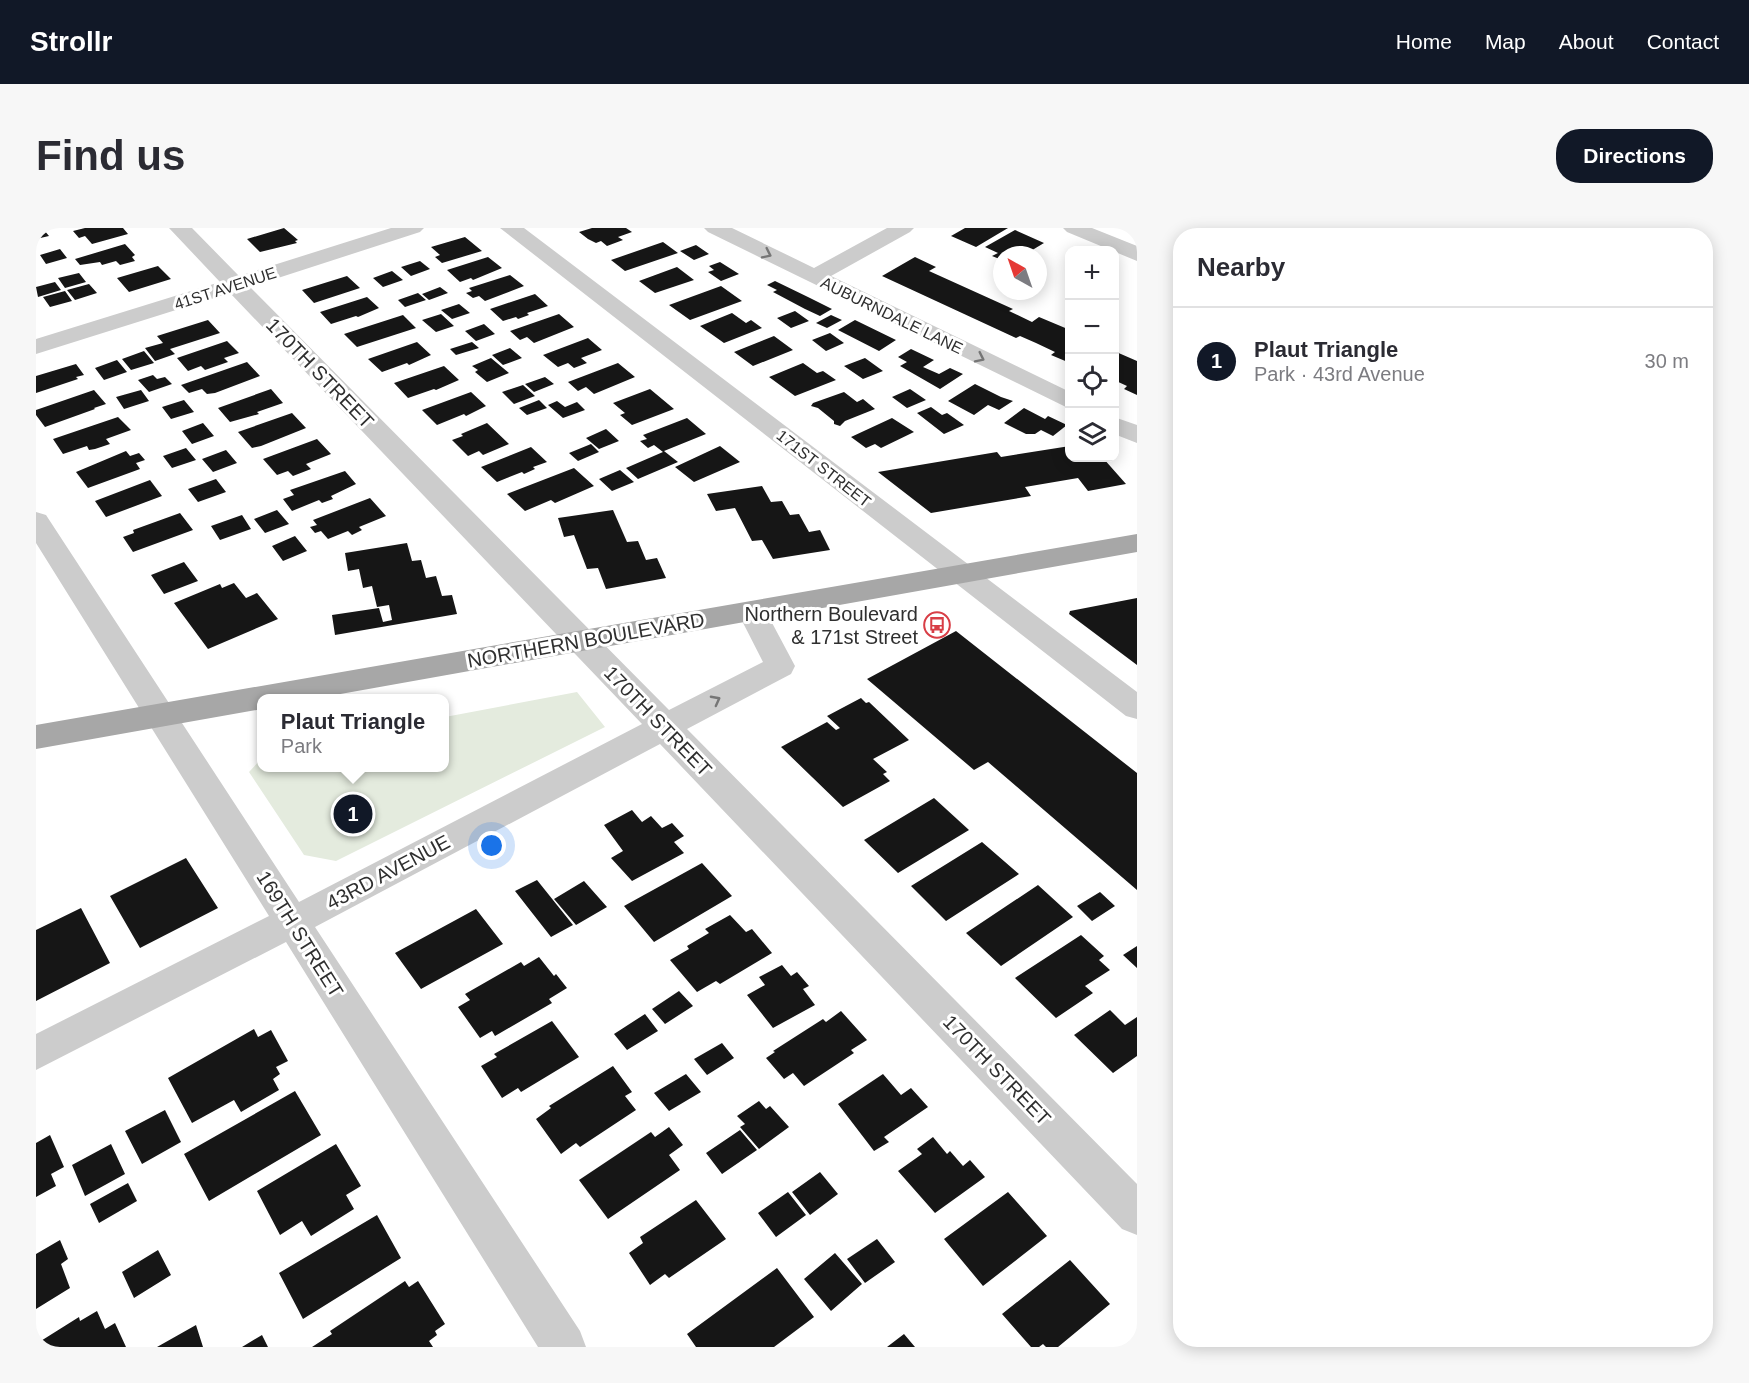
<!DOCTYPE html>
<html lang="en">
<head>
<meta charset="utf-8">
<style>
	body { margin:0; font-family:Helvetica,sans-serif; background:#f7f7f7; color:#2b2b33 }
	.controls { position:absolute; right:18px; top:18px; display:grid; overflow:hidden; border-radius:12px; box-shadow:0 3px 15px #0003 }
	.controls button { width:54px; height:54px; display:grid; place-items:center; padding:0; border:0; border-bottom:2px solid #e1e1e2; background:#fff; color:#2b2b33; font:30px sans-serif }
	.compass { position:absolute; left:957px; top:18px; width:54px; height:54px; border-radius:50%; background:#fff; box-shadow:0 3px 15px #0003; rotate:320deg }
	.you { position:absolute; left:456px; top:618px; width:21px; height:21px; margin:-15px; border:4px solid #fff; border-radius:50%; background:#1a73e8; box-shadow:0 0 0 9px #1a73e833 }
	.badge { display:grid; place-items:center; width:39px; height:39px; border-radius:50%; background:#111827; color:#fff; font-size:20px; font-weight:700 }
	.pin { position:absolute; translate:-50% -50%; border:3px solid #fff; box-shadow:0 2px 6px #0006 }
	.popup { position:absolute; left:221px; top:466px; width:192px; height:78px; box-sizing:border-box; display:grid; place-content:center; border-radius:12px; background:#fff; filter:drop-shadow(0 2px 4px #0005); font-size:20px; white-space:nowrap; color:#7c7c81 }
	.popup b { font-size:22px; color:#2b2b33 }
	.popup::after { content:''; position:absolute; left:50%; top:100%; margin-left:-12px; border:12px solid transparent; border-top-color:#fff }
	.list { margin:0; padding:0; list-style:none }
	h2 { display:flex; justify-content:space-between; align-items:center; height:78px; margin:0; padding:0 24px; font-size:26px }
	h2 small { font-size:20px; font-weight:400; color:#7c7c81 }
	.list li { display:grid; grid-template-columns:39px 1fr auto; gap:18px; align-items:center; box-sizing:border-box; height:108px; padding:0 24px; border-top:2px solid #e1e1e2 }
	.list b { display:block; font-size:22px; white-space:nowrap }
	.list p { margin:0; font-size:20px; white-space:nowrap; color:#7c7c81 }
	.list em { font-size:20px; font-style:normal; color:#7c7c81 }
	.icon { flex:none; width:33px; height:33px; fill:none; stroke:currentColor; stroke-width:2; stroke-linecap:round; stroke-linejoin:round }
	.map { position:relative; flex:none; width:1101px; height:1119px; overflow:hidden; border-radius:24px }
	header { display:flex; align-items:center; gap:36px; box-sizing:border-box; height:84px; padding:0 30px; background:#111827; color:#fff }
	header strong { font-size:28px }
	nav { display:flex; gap:33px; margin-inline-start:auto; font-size:21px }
	.intro { display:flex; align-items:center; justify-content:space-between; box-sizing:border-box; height:144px; padding:0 36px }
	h1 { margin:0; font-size:42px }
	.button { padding:15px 27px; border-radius:24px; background:#111827; color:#fff; font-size:21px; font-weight:700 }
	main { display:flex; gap:36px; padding:0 36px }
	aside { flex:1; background:#fff; border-radius:24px; box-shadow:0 3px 15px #0003 }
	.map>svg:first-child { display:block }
	.green { fill:#e4ebde }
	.building { fill:#161616 }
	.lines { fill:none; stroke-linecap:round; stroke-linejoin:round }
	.street { fill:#ccc; fill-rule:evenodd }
	.primary { fill:#a7a7a7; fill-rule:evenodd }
	.oneway { stroke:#767676 }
	.labels { text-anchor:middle; stroke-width:6; stroke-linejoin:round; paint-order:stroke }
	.far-street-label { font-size:16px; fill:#2f2f2f; stroke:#fff }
	.street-label { font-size:20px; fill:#2f2f2f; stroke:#fff }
	.poi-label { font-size:20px; fill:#2f2f2f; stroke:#fff; text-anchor:end }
</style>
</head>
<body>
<header>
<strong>Strollr</strong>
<nav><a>Home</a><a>Map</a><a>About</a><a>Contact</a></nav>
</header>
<div class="intro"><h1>Find us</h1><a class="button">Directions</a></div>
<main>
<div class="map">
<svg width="1101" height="1119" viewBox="0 0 1101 1119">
	<rect width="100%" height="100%" fill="#fff"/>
	<path class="green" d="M541 464 569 499 300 633 268 627 213 544 225 531 226 540H409V489Z"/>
	<path class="building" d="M49 0H87L92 6 56 16 49 8 43 10 37 3Z
		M248 0 262 12 259 13 261 15 224 24 211 11Z
		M556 0H590L596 4 582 9 587 12 571 18 565 13 560 15 552 11 543 4Z
		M929 0H972L940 19 915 8Z
		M8 2 13 8 0 11V4Z
		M979 2 1008 15 988 27H966V32L956 28 962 25 949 19Z
		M429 9 446 23 406 35 399 29 404 27 395 19Z
		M627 14 642 25 589 43 575 32Z
		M89 16 99 27 96 29 99 33 84 37 80 33 66 37 64 34 44 37 39 31Z
		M660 17 673 26 658 32 644 23Z
		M24 21 31 30 10 36 4 27Z
		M452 29 466 40 437 52 435 50 424 54 411 42Z
		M879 29 900 39 893 43 977 81 973 83 996 94 1003 89 1034 102V135L1015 127 1019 124 1000 115 984 108 980 110 846 48Z
		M384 33 394 41 375 48 365 39Z
		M684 34 703 46 685 53 672 44 678 42 673 38Z
		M122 38 135 51 93 64 81 50Z
		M641 39 658 52 619 65 603 53Z
		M356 43 367 52 347 59 337 50Z
		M43 45 50 54 29 60 22 50Z
		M474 47 488 58 449 73 443 68 437 70 430 65 436 63 433 60Z
		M311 48 324 60 278 75 266 62Z
		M739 53 774 70 796 81 784 88 769 81 737 64 741 62 731 57Z
		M19 54 25 62 2 69 0 59Z
		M53 56 61 65 39 72 31 62Z
		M685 58 706 73 654 92 633 77Z
		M404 59 412 65 393 72 386 66Z
		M29 63 36 73 14 79 7 69Z
		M382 65 390 72 369 79 362 72Z
		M499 66 512 78 491 85 493 87 482 91 480 89 467 93 454 81Z
		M331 69 343 80 322 89 320 88 295 96 284 84Z
		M423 76 434 85 416 91 405 82Z
		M759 83 773 93 755 100 741 90Z
		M696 85 710 95 715 92 726 100 688 115 664 98Z
		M405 86 418 98 400 104 386 92Z
		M523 86 538 99 498 115 491 109 484 112 474 103Z
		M367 87 380 100 321 119 308 106Z
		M795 87 806 92 791 100 780 95Z
		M172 92 184 105 134 121 139 126 119 133 109 120 127 115 121 108Z
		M819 92 860 112 843 123 802 102Z
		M448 96 459 106 440 113 429 103Z
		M794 105 808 115 790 123 776 112Z
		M738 108 757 122 717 138 698 124Z
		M552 110 566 122 545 130 551 135 538 140 532 135 522 139 507 127Z
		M191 113 203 125 188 130 192 134 169 142 165 138 152 143 141 130Z
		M381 114 395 127 373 137 371 135 346 144 332 131Z
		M436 114 443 120 420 127 414 121Z
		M474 120 486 130 467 137 456 127Z
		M875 121 898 132 887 139 903 146 914 140 927 146 904 161 864 138 871 134 862 129Z
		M108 123 118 135 95 142 86 131Z
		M1078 123 1101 133V167L1088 161 1091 158 1078 152Z
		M455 130 473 145 451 154 439 144 442 142 436 138Z
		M829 130 847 143 827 151 808 138Z
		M81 132 91 144 68 152 59 140Z
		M211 134 224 148 179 165 171 166 166 161 153 165 145 157Z
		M582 135 599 149 558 166 550 159 542 163 532 154Z
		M767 135 781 145 787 143 800 152 759 168 733 149Z
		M40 136 48 147 40 149 42 151 0 165V148Z
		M408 138 423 152 400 162 398 161 372 170 358 155Z
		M117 147 121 151 129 149 136 156 113 164 102 152Z
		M509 149 518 156 498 164 489 156Z
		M939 156 965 169 977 173 963 182 952 177 938 187 912 173Z
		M487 157 499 168 478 176 466 164Z
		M235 161 247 175 221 184 223 186 194 194 182 180Z
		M614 161 638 181 596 197 584 187 589 185 577 175Z
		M874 161 890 172 871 180 856 169Z
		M58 162 70 176 58 180 59 181 9 199 0 187V182Z
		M105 162 113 173 88 181 80 169Z
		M435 164 450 178 430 188 428 186 401 197 386 182Z
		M808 164 821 174 827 171 839 181 809 193 804 198 798 196V193L782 180 775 178 777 175Z
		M148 172 158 184 135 191 126 179Z
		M503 172 511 180 491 187 483 180Z
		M521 173 529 179 541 174 549 182 527 190 512 177Z
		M895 179 906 187 911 185 928 197 908 206 881 185Z
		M988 180 1009 191 1012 188 1031 197 1017 208 1005 202 999 206H990L968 195Z
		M256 185 270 200 225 218 216 220 202 204Z
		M82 189 95 202 70 211 74 216 59 221 53 222 51 218 27 226 17 211Z
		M651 190 670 206 628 223 642 234 602 251 590 240 627 224 618 217 612 220 604 213 611 211 607 207Z
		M856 190 878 204 845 220 839 216 830 220 815 209Z
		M167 195 178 208 156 216 146 203Z
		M451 195 473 216 447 227 443 223 432 228 416 212 427 208 425 206Z
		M570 201 583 213 563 221 550 210Z
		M281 211 295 226 270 236 275 241 257 248 252 243 241 247 227 231Z
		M555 216 563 224 542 233 533 225Z
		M684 218 704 234 658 254 639 239Z
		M1034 218V230H1067L1090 256 1052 263 1042 250 989 259 995 268 895 285 842 244 961 224 965 229Z
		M495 219 511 234 497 239 499 241 488 246 486 244 461 254 445 239Z
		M150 220 160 232 136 240 127 228Z
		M190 222 201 235 177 244 166 231Z
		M90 223 94 228 103 225 109 232 100 235 104 241 52 260 40 244Z
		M538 240 558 258 519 275 515 272 489 283 471 266Z
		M584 242 598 254 576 263 563 251Z
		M309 243 320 256 295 268 297 271 286 275 283 272 256 283 247 271 258 267 254 262Z
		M180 251 190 264 162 274 152 261Z
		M114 252 126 268 70 289 59 273Z
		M726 258 735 274 746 273 754 287 763 286 773 304 784 302 794 322 737 331 726 312 716 313 699 280 680 283 671 266Z
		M334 270 350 288 323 299 326 302 316 307 312 303 292 311 285 303 279 305 274 299 281 297 277 292Z
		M241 282 253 296 229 305 218 291Z
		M577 282 591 314 602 313 610 332 621 330 630 350 570 361 562 340 551 341 538 307 528 309 522 290Z
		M144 285 157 302 97 324 87 309 98 305 97 302Z
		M206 287 215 301 184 312 175 298Z
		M259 308 271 323 247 333 236 318Z
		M371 315 376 333 385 332 390 350 400 348 406 368 416 367 421 386 299 407 296 387 343 380 347 394 356 392 353 377 341 379 336 358 327 360 323 341 312 343 309 325Z
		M148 334 162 353 128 366 115 347Z
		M198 355 210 370 221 365 242 391 172 421 138 375 184 356 186 360Z
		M1101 370V437L1033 386 1034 383Z
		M920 403 1101 545V662L952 534 938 542 831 451Z
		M825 470 830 475 833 474 873 512 837 531 851 544 847 546 854 553 807 579 745 519 791 494 800 502 804 500 791 488Z
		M898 570 933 602 862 645 828 612Z
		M596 582 606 594 615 588 626 600 636 595 648 608 638 614 648 625 596 653 575 630 587 623 568 597Z
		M946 614 983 646 910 693 875 658Z
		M150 630 182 680 104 720 74 668Z
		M666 635 696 668 618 714 588 678Z
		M501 652 537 697 515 709 479 663Z
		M548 653 571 679 540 697 518 671Z
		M1002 657 1037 689 965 738 930 705Z
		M1064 664 1079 678 1056 693 1041 678Z
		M45 680 74 735 0 773V702Z
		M440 681 467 716 385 761 359 725Z
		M694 687 710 704 716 701 736 725 684 756 680 753 661 764 634 732 653 721 651 718 673 705 669 701Z
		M1045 707 1068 728 1063 732 1074 742 1049 758 1057 765 1020 790 979 750Z
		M1101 718V740L1087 727Z
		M503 729 518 748 520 746 531 760 513 771 516 775 459 808 456 803 444 810 422 779 434 772 429 766 485 734 488 738Z
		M746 737 755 748 761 744 773 758 767 761 779 777 737 800 711 767 729 757 723 749Z
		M643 763 657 778 629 796 616 781Z
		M1074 782 1089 797 1101 789V828L1077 845 1038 807Z
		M805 783 831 812 815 822 818 825 768 858 757 845 748 851 730 830 739 824 737 823 787 791 790 794Z
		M609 786 622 803 591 822 578 806Z
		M516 793 543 829 485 864 482 860 466 870 445 838 461 829 458 826Z
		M218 801 222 809 235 802 252 833 240 839 244 846 237 851 243 862 205 884 198 872 156 895 132 850Z
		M686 815 698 830 671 847 658 831Z
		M577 838 596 864 589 868 600 882 544 919 540 915 525 926 500 891 515 880 513 878Z
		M650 846 665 864 633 883 618 865Z
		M847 846 865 867 875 860 892 879 848 909 853 914 838 923 802 876Z
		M259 863 285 907 173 973 148 926Z
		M723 873 730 881 734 878 753 899 723 921 704 899 709 896 701 888Z
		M129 882 145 914 106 936 89 903Z
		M633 899 647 917 633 927 644 942 572 991 543 952 615 904 619 909Z
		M704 902 721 922 686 946 670 925Z
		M14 907 28 939 15 946 20 958 0 969V915Z
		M897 909 911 926 914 923 927 938 934 932 949 949 899 985 862 943 886 926 881 921Z
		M75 916 89 946 49 968 36 937Z
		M300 916 325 958 310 967 318 981 275 1008 266 993 244 1007 221 963Z
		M784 944 802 966 774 987 756 964Z
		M92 955 101 973 63 995 54 976Z
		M752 964 770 987 740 1009 722 985Z
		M972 964 1011 1008 947 1058 908 1011Z
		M660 972 690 1011 633 1050 629 1046 614 1057 593 1025 607 1015 604 1009Z
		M341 987 365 1030 267 1091 243 1045Z
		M841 1011 859 1034 829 1055 811 1031Z
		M24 1012 32 1031 25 1036 34 1060 0 1081V1026Z
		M122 1022 135 1047 98 1070 86 1044Z
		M799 1025 826 1056 795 1083 768 1051Z
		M1034 1032 1074 1076 1022 1119H1010L1007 1116 1003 1119H995L966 1086Z
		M741 1040 778 1089 738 1119H660L651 1106Z
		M369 1053 373 1059 382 1053 409 1096 399 1103 401 1107 393 1113 397 1119H276L296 1106 294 1103Z
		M61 1083 69 1101 79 1095 90 1119H0V1116L43 1089 44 1093Z
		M160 1097 167 1119H121Z
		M868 1106 879 1119H851Z
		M226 1107 232 1119H206Z"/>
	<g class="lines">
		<path class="street" d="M133 0H156L203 48 355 0H388L384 4 214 59 633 482 727 434 701 383 706 376 716 373 726 376 759 438 755 446 651 501 1101 956V1007L1086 1001 624 516 279 699 544 1103 550 1119H502L250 714 0 842V806L233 688 0 315V284L10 287 263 674 606 496 194 65 0 126V111L184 54Z
			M464 0H488L1101 464V491L1090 488Z
			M668 0H696L778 40 851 0H878L874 4 795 48 1034 164V181L672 4Z
			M1027 0H1056L1101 18V33L1031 4Z
			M1078 189 1101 197V215L1078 206Z"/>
		<path class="primary" d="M1101 306V324L282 470H226V481L0 521V497Z"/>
	</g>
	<defs><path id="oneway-chevron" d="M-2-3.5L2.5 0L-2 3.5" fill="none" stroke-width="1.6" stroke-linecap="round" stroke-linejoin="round" transform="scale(1.5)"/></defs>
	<g class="oneway">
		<use href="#oneway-chevron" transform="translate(731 26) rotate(26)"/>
		<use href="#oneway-chevron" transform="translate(944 130) rotate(26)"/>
		<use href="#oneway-chevron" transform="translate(680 472) rotate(-28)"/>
	</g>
	<defs>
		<g id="bus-ring" transform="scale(1.35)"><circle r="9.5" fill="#fff" stroke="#d83e46" stroke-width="1.5"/><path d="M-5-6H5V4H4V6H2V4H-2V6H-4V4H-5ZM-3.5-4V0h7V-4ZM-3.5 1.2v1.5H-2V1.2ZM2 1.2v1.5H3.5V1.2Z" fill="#d83e46"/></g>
	</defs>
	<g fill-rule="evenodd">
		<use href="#bus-ring" x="901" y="397"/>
	</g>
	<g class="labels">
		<g class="far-street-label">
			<text transform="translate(189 60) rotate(-18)" y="6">41ST AVENUE</text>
			<text transform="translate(856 87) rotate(26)" y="6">AUBURNDALE LANE</text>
			<text transform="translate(788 240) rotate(38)" y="6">171ST STREET</text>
		</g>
		<g class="street-label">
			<text transform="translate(284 145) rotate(46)" y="7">170TH STREET</text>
			<text transform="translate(550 412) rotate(-10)" y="7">NORTHERN BOULEVARD</text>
			<text transform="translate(622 493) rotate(46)" y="7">170TH STREET</text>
			<text transform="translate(352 644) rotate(-28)" y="7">43RD AVENUE</text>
			<text transform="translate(264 706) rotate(58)" y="7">169TH STREET</text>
			<text transform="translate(961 842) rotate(46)" y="7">170TH STREET</text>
		</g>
		<g class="poi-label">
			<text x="882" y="393">Northern Boulevard<tspan x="882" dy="23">&amp; 171st Street</tspan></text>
		</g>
	</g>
</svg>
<div class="controls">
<button>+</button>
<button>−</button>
<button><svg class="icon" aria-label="locate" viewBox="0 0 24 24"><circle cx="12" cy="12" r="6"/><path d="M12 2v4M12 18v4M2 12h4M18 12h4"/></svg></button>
<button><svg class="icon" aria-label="layers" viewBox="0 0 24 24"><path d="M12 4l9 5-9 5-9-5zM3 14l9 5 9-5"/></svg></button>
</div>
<svg class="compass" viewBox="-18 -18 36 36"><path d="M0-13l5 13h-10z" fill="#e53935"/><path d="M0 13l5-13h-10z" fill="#7c7c81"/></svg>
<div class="you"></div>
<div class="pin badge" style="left:317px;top:586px">1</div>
<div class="popup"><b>Plaut Triangle</b>Park</div>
</div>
<aside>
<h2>Nearby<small></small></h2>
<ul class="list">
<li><span class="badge">1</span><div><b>Plaut Triangle</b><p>Park · 43rd Avenue</p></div><em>30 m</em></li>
</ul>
</aside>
</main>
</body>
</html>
